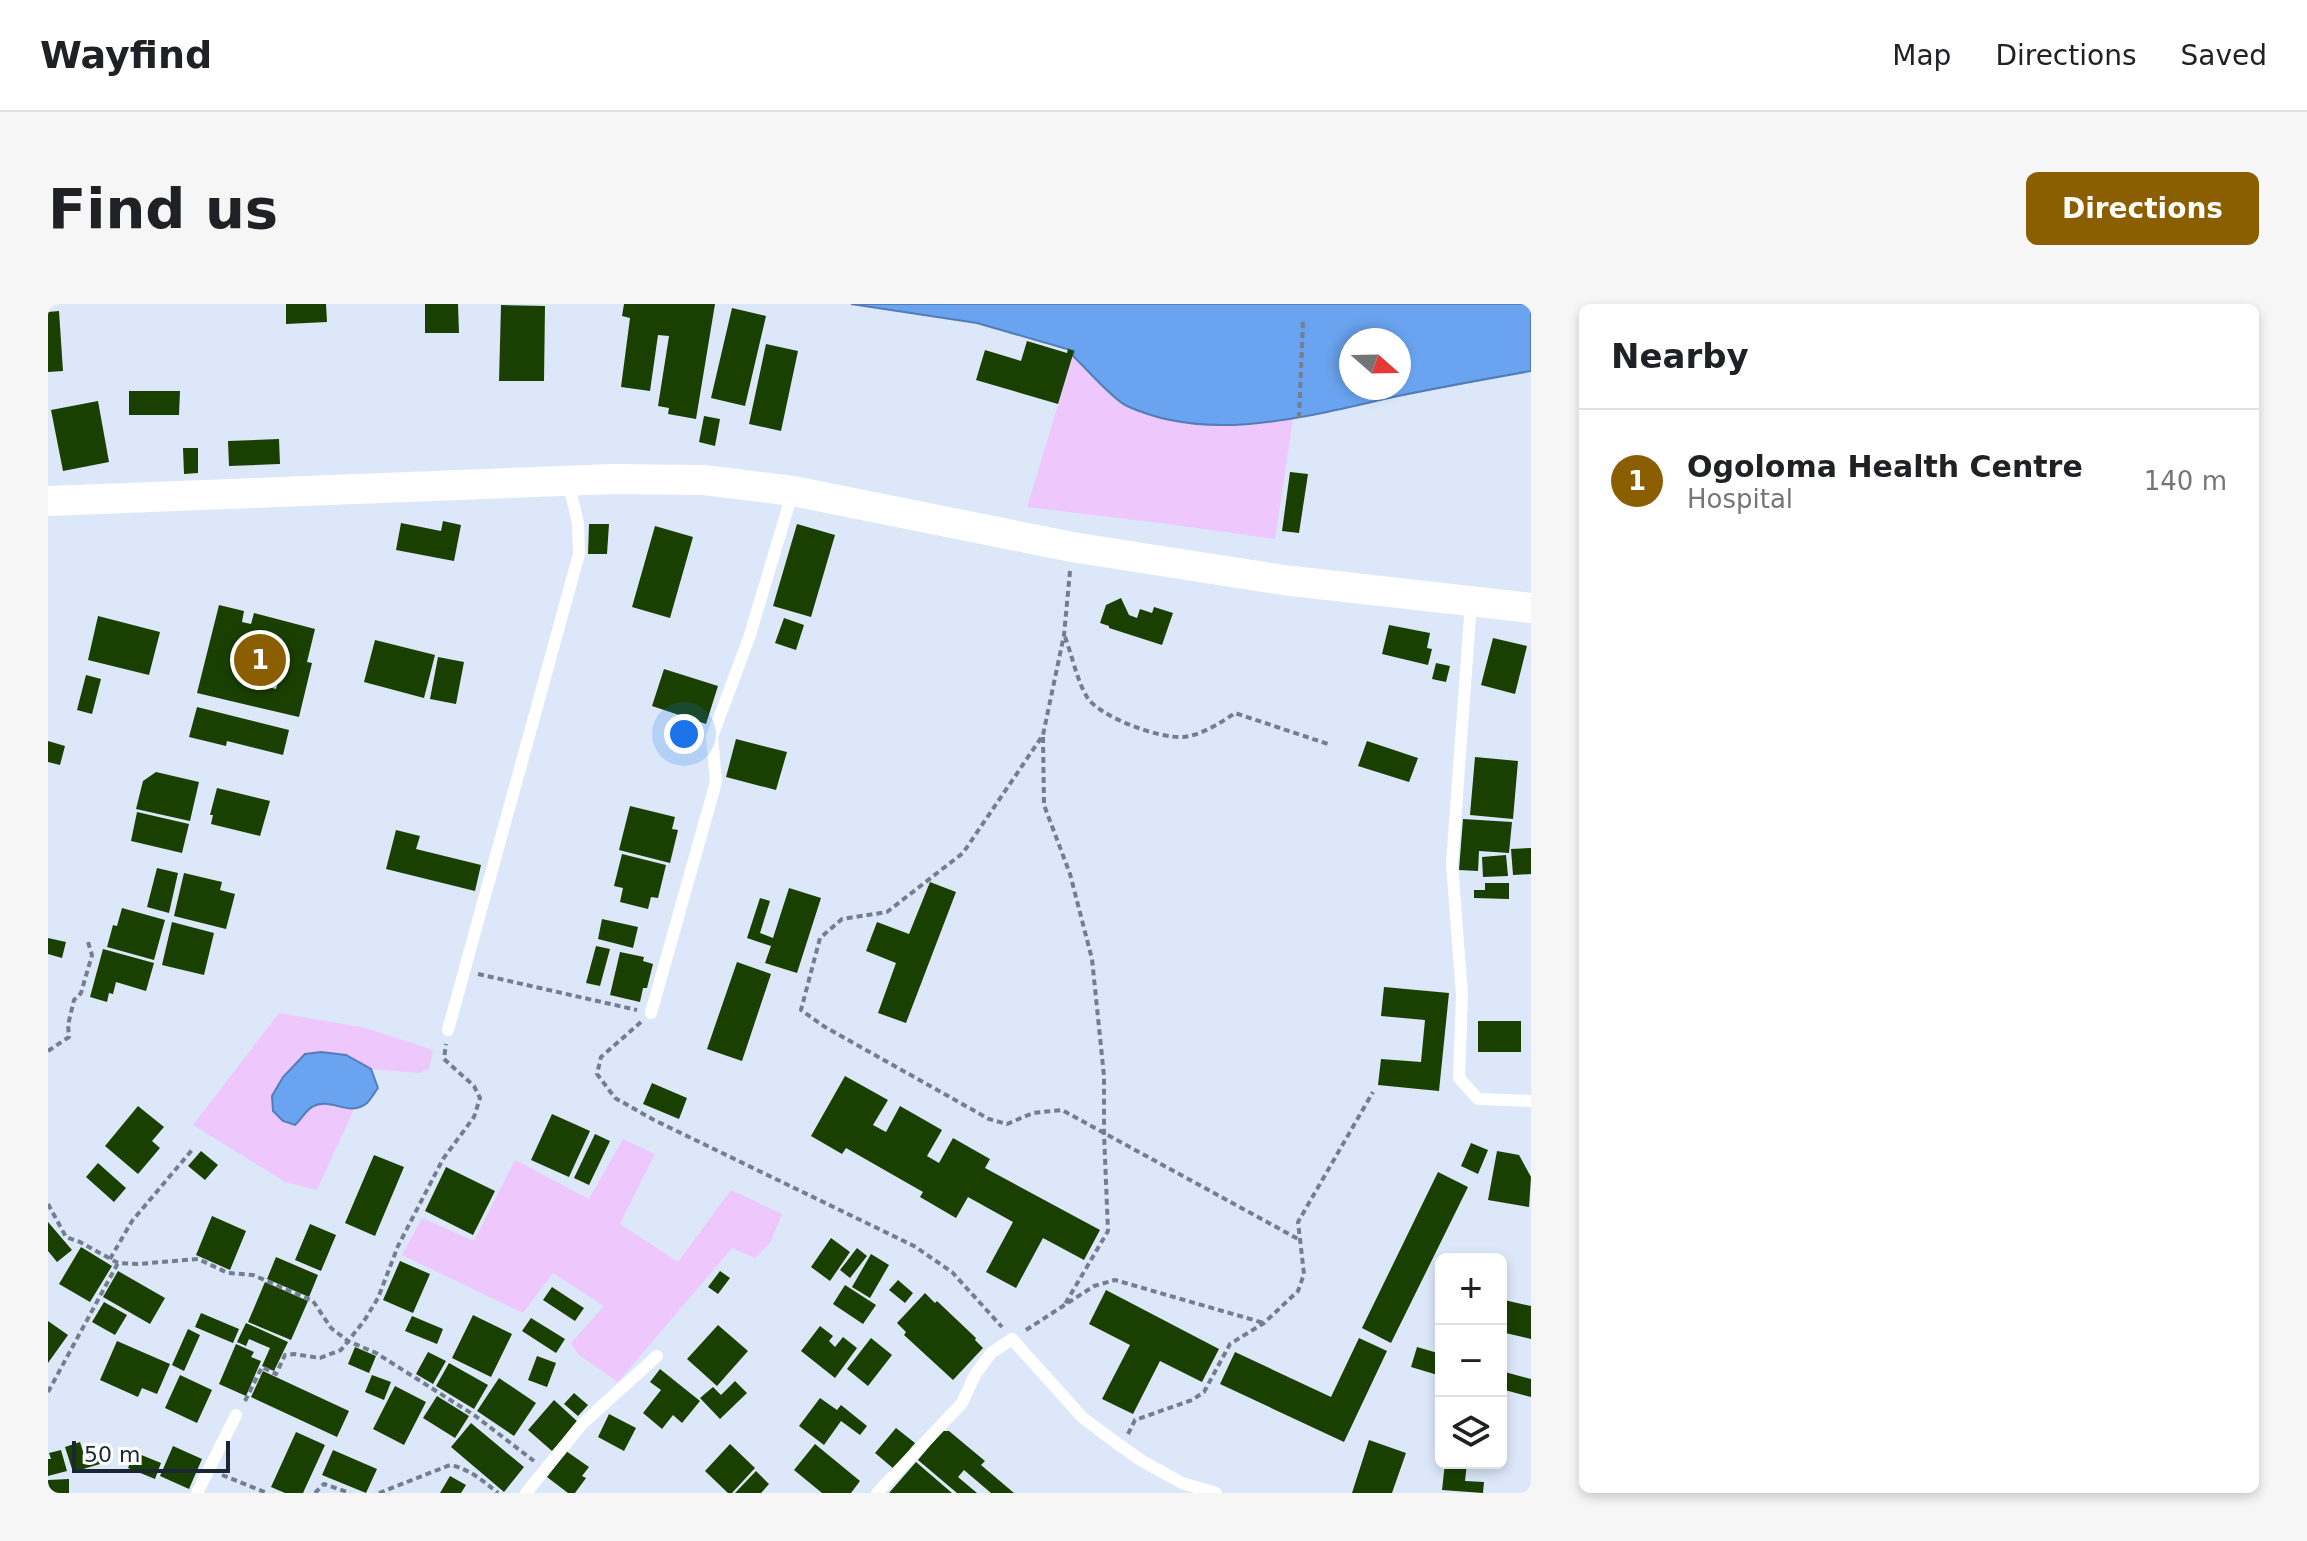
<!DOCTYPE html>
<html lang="en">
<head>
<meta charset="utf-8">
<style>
	body { margin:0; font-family:"DejaVu Sans",sans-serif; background:#f6f6f6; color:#202124 }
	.controls { position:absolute; right:24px; bottom:24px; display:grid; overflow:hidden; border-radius:12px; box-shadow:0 4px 12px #0003 }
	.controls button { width:72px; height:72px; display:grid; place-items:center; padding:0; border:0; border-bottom:2px solid #e0e0e0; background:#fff; color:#202124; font:40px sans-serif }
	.compass { position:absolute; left:1291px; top:24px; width:72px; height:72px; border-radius:50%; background:#fff; box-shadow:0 4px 12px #0003; rotate:110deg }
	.scale { position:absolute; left:24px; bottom:20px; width:158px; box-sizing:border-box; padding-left:8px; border:4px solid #1b2635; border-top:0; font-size:22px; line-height:28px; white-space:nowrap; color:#1b2635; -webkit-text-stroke:6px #fff; paint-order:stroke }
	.you { position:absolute; left:636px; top:430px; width:28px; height:28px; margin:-20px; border:6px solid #fff; border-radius:50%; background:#1a73e8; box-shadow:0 0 0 12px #1a73e833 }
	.badge { display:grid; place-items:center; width:52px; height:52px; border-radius:50%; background:#8b5e02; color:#fff; font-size:26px; font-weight:700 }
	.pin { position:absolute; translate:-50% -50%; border:4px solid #fff; box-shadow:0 2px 8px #0006 }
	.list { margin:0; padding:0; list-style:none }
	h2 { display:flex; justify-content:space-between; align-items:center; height:104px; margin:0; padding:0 32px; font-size:34px }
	h2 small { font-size:26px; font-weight:400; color:#757577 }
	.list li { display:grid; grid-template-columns:52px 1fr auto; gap:24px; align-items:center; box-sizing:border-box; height:144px; padding:0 32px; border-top:2px solid #e0e0e0 }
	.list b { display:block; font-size:30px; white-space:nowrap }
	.list p { margin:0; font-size:26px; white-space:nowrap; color:#757577 }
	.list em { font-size:26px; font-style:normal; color:#757577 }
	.icon { flex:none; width:44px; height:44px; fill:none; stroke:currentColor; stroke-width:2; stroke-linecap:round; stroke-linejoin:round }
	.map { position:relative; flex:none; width:1483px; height:1189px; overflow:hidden; border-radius:12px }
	header { display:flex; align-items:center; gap:48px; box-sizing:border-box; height:112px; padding:0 40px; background:#fff; border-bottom:2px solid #e0e0e0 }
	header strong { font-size:38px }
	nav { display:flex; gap:44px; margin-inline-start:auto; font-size:28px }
	.intro { display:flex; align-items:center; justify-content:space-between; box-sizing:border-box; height:192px; padding:0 48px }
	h1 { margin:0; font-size:56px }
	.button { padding:20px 36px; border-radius:12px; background:#8b5e02; color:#fff; font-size:28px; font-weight:700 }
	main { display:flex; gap:48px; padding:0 48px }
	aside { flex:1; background:#fff; border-radius:12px; box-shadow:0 4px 12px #0003 }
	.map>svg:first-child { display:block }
	.green { fill:#eec7fd }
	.water { fill:#6aa3ef; stroke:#527eb7; stroke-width:2; fill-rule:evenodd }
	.building { fill:#194000; fill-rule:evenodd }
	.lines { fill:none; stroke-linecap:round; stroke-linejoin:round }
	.path { stroke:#737e8e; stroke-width:4; stroke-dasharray:6 4; stroke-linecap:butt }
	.service { stroke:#fff; stroke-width:12 }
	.tertiary { stroke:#fff; stroke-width:30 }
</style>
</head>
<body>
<header>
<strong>Wayfind</strong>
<nav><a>Map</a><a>Directions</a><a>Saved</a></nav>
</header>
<div class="intro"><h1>Find us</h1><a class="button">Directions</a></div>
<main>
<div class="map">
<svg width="1483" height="1189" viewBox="0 0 1483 1189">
	<rect width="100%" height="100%" fill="#dce8f9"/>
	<path class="green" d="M1025 52 1076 101 1133 119 1180 121 1245 115 1227 235 1120 220 979 203Z
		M231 709 318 724 385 746 381 765 371 769 323 765 298 751 254 815C274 790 280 804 306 805L269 886 237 878 145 821Z
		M575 835 607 850 572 920 630 958 683 886 734 910 722 939 707 954 684 944 570 1078 531 1051 523 1039 556 1002 505 969 475 1009 354 951 374 914 426 937 467 856 541 895Z"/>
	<path class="water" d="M803 0H1483V67C1438 75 1394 83 1350 92 1263 111 1164 141 1079 102 1065 96 1038 64 1025 52L1026 47 929 19ZM1303 36H1351V84H1303Z
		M273 748 298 751 323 765 330 784C327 788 323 795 319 799 301 814 282 792 264 803 258 806 253 816 247 821L235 817 225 807 224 792 235 773 257 750Z"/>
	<path class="building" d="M238 0H278L279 18 238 20Z
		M377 0H410L411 29H377Z
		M576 0H667L648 115 620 110 621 104 610 102 621 32 610 31 602 87 573 83 582 14 574 12Z
		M453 1 497 2 496 77H451Z
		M684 4 718 12 697 102 663 94Z
		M11 7 15 67 0 68V8Z
		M979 37 1019 49 1020 45 1026 47 1010 100 928 76 937 46 973 57Z
		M718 40 750 47 733 127 701 120Z
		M81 87H132L131 111H81Z
		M50 97 61 158 15 167 3 106Z
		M656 112 672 115 667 142 651 138Z
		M231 135 232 160 181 162 180 137Z
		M135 144H150V169L136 170Z
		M1242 168 1260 170 1251 229 1234 227Z
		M395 217 413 221 406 257 348 246 353 219 393 227Z
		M541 220H561L559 250H540Z
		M749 220 787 231 763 313 725 302Z
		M607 222 645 233 622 314 584 303Z
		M1073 294 1081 311 1089 314 1092 305 1104 309 1106 303 1125 309 1114 341 1061 324V322L1052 319 1058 301Z
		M171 301 196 307 194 318 203 320 206 309 267 325 259 358 264 359 251 413 149 389ZM195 352 234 361 228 385 190 375Z
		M50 312 112 328 101 371 40 356Z
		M736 314 756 321 748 346 727 339Z
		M1341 321 1382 329 1379 344 1384 345 1380 361 1334 350Z
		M1445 334 1479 342 1467 390 1433 381Z
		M327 336 387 351 376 394 316 378Z
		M390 353 416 358 408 400 382 395Z
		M1388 359 1402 362 1398 378 1384 375Z
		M616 365 670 382 658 420 604 402Z
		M38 371 53 375 44 410 29 406Z
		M149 403 241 426 235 451 179 437 178 442 141 433Z
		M688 435 739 448 728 486 678 473Z
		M0 437 17 442 12 461 0 458Z
		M1319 437 1370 454 1361 478 1310 462Z
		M1427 453 1470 457 1465 515 1422 511Z
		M108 468 151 478 142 517 88 505 95 477Z
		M169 484 222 497 212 532 163 520 165 511H162Z
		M582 502 627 513 624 525 630 526 622 559 571 546Z
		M89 508 141 520 134 549 83 537Z
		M1415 515 1464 518 1461 549 1431 547 1430 567 1411 566Z
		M348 526 372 532 368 545 433 561 427 587 338 565Z
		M1483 544V570L1465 571 1463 545Z
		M574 550 618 561 610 594 603 593 600 605 572 598 575 584 566 582Z
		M1458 551 1460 572 1435 573 1434 553Z
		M109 564 130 569 121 609 99 603Z
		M136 569 174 578 172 586 187 590 178 625 126 612Z
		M882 578 908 588 858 719 830 709 848 659 818 647 829 618 861 630Z
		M1437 579H1461V595L1426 594V586H1437Z
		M741 584 773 594 749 669 717 659 723 642 699 634 712 594 722 597 712 629 725 634Z
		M74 604 117 616 106 656 59 643 65 621 69 622Z
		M554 615 590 623 585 644 550 635Z
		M124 618 166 629 156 671 114 661Z
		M0 634 18 638 14 654 0 650Z
		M548 642 562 645 552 682 538 679Z
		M55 645 106 659 98 687 68 678 65 690 61 689 59 698 42 693Z
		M572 648 596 653 595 657 605 660 599 684H595L592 698 562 691Z
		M689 658 723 670 694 757 659 745Z
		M1336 683 1401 689 1391 787 1330 781 1333 755 1373 758 1377 716 1333 712Z
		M1430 717H1473V748H1430Z
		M797 772 840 796 825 821 838 828 852 802 894 826 879 852 891 859 905 834 942 855 937 864 1052 926 1036 956 995 934 968 984 938 968 965 918 920 893 908 914 872 893 875 888 798 844 794 850 763 832Z
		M604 779 639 794 631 815 595 800Z
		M90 802 116 823 104 837 112 844 90 870 57 842Z
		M504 810 542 827 521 873 483 856Z
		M547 830 562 837 541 881 526 874Z
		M1423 839 1440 846 1430 870 1413 862Z
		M153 847 170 861 157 876 140 862Z
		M1449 847 1471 851 1483 873 1481 903 1440 896Z
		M326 851 356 863 327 932 297 919Z
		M50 859 78 884 66 898 38 873Z
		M398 863 447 887 425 931 377 907Z
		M1390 868 1420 883 1343 1039 1314 1024Z
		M164 912 198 927 182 966 148 951Z
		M0 918 24 946 9 958 0 947Z
		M262 920 288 931 273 967 247 956Z
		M783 934 802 948 782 977 763 963Z
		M33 943 64 962 42 998 11 980Z
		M809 944 819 952 802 974 792 966Z
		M823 950 841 961 822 994 804 983Z
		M228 953 270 971 261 993 219 975Z
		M352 957 382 970 365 1009 335 996Z
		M70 967 117 994 102 1020 55 993Z
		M672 967 682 974 670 990 660 983Z
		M850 976 865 989 857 999 841 986Z
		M217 978 260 997 243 1036 200 1018Z
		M797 981 828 1001 815 1020 785 1000Z
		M504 983 536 1004 527 1017 495 996Z
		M1058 986 1171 1045 1154 1078 1112 1057 1085 1110 1054 1095 1082 1041 1041 1020Z
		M877 989 887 999 889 997 928 1034 927 1036 935 1044 905 1076 856 1031 858 1028 849 1019Z
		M1456 996 1483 1002V1035L1453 1028V1011Z
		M56 998 79 1011 67 1031 44 1018Z
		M153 1009 191 1025 185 1039 147 1023Z
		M425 1011 464 1030 443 1073 404 1054Z
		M364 1012 395 1025 389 1040 357 1027Z
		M483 1014 517 1035 508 1049 474 1027Z
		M0 1017 20 1031 0 1059Z
		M198 1019 240 1038 226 1067 214 1062 222 1044 201 1035 198 1042 189 1038Z
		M670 1021 700 1047 669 1082 639 1055Z
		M772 1022 785 1032 781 1037 787 1043 795 1033 809 1044 787 1074 753 1047Z
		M140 1025 152 1031 136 1067 124 1061Z
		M823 1034 844 1051 820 1082 799 1065Z
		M1311 1034 1339 1047 1296 1138 1172 1080 1187 1048 1283 1093Z
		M69 1037 122 1060 109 1090 94 1084 90 1093 52 1076Z
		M188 1040 206 1048 203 1053 213 1057 198 1092 171 1080Z
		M307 1043 328 1052 321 1069 300 1060Z
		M1369 1043 1393 1050V1072L1363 1063Z
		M380 1048 398 1057 385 1080 368 1070Z
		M489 1052 508 1059 499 1083 480 1076Z
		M401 1059 440 1081 426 1105 388 1082Z
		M612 1065 652 1097 634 1119 625 1111 614 1125 595 1109 613 1086 602 1078Z
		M215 1067 301 1107 289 1133 203 1093Z
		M1453 1067 1483 1075V1093L1453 1085Z
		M132 1071 164 1086 149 1119 117 1104Z
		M324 1071 343 1078 336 1096 317 1088Z
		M451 1074 488 1099 466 1132 429 1107Z
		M687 1077 699 1089 672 1115 652 1094 665 1083 673 1091Z
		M347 1082 378 1098 356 1141 325 1125Z
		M526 1089 540 1101 530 1112 516 1100Z
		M389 1092 421 1112 407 1134 375 1114Z
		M772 1094 789 1106 793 1101 819 1122 812 1131 793 1117 776 1141 751 1122Z
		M506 1096 530 1118 504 1147 480 1126Z
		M561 1110 588 1124 576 1147 550 1133Z
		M423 1119 476 1163 456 1188 403 1143Z
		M848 1124 867 1139 846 1165 827 1149Z
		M894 1127H901L937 1157 933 1161 966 1189H943L916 1166 910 1173 929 1189H909L870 1156Z
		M248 1128 277 1141 255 1189H237L223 1183Z
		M1321 1136 1358 1149 1344 1189H1304Z
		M32 1138 37 1154 49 1151 52 1160 25 1168 17 1143Z
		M682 1140 707 1164 684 1189H680L657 1167Z
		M767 1140 812 1177 803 1189H774L746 1166Z
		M125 1142 154 1155 141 1185 112 1172Z
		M13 1146 19 1167 0 1172V1155H3L1 1149Z
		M285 1146 329 1165 318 1189 274 1171Z
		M518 1147 541 1163 534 1172 538 1174 527 1189H520L499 1173Z
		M86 1148 113 1159 107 1175 80 1164Z
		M868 1158 904 1189H841Z
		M1397 1159H1419L1417 1177 1436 1178 1435 1189 1394 1186Z
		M708 1167 721 1180 713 1189H687Z
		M402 1172 418 1181 413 1189H392Z
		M21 1175V1189H0V1176Z"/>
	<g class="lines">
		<path class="path" d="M1251 114 1255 17
			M1022 267 1016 331 995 431 915 549 839 608 794 615 772 634 753 706 777 723 941 815 959 820 985 809 1014 806 1252 936
			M1017 333C1024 351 1029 377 1039 393 1051 413 1112 435 1135 433 1154 431 1172 419 1187 409L1283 441
			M995 433 996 501 1022 570 1044 655 1056 772V829L1060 927 1017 1000
			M430 670 589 706
			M593 718 553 753 549 770 567 794 606 816 866 942 904 968 954 1023
			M0 747 21 733 20 721 26 696 33 689 44 651 40 638
			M0 900 18 933 32 938 70 959 90 960 150 955 180 969 205 971 265 997 283 1024 300 1037 328 1049 426 1111 486 1157
			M62 955 84 917 144 846
			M978 1026 1046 982 1067 976 1216 1019
			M0 1088 70 959
			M197 1097 214 1063 228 1070 237 1051 246 1050 272 1054 293 1046 316 1017 330 994 350 942 395 855 426 813 432 794 426 782 396 755 398 740
			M1080 1130 1087 1116 1144 1096 1156 1088 1182 1040 1216 1019 1250 987 1256 970 1250 918 1325 788
			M174 1171 219 1189
			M267 1189 276 1180 302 1189
			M331 1189 402 1161C422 1165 435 1177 450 1189"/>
		<path class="service" d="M1423 299 1404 560 1414 691 1411 774 1430 795 1483 797
			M603 709 668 478 664 433 701 334 745 187
			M400 726 531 250 530 219 520 177
			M149 1189 188 1111
			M478 1189 534 1120 609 1052
			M829 1189 914 1099 927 1071 943 1049 964 1035 1034 1113 1063 1135 1094 1157 1134 1179 1168 1189"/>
		<path class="tertiary" d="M0 197 565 175 656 176 745 187 1024 243 1235 276 1483 304"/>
	</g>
</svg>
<div class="controls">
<button>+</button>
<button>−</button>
<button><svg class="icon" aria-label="layers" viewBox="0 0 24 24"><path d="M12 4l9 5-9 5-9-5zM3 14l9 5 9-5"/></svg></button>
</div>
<svg class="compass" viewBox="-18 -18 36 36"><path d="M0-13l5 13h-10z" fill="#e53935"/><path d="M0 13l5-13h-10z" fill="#757577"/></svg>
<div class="scale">50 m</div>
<div class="you"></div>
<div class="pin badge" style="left:212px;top:356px">1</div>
</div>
<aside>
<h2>Nearby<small></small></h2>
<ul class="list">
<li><span class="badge">1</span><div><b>Ogoloma Health Centre</b><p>Hospital</p></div><em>140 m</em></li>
</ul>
</aside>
</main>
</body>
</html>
